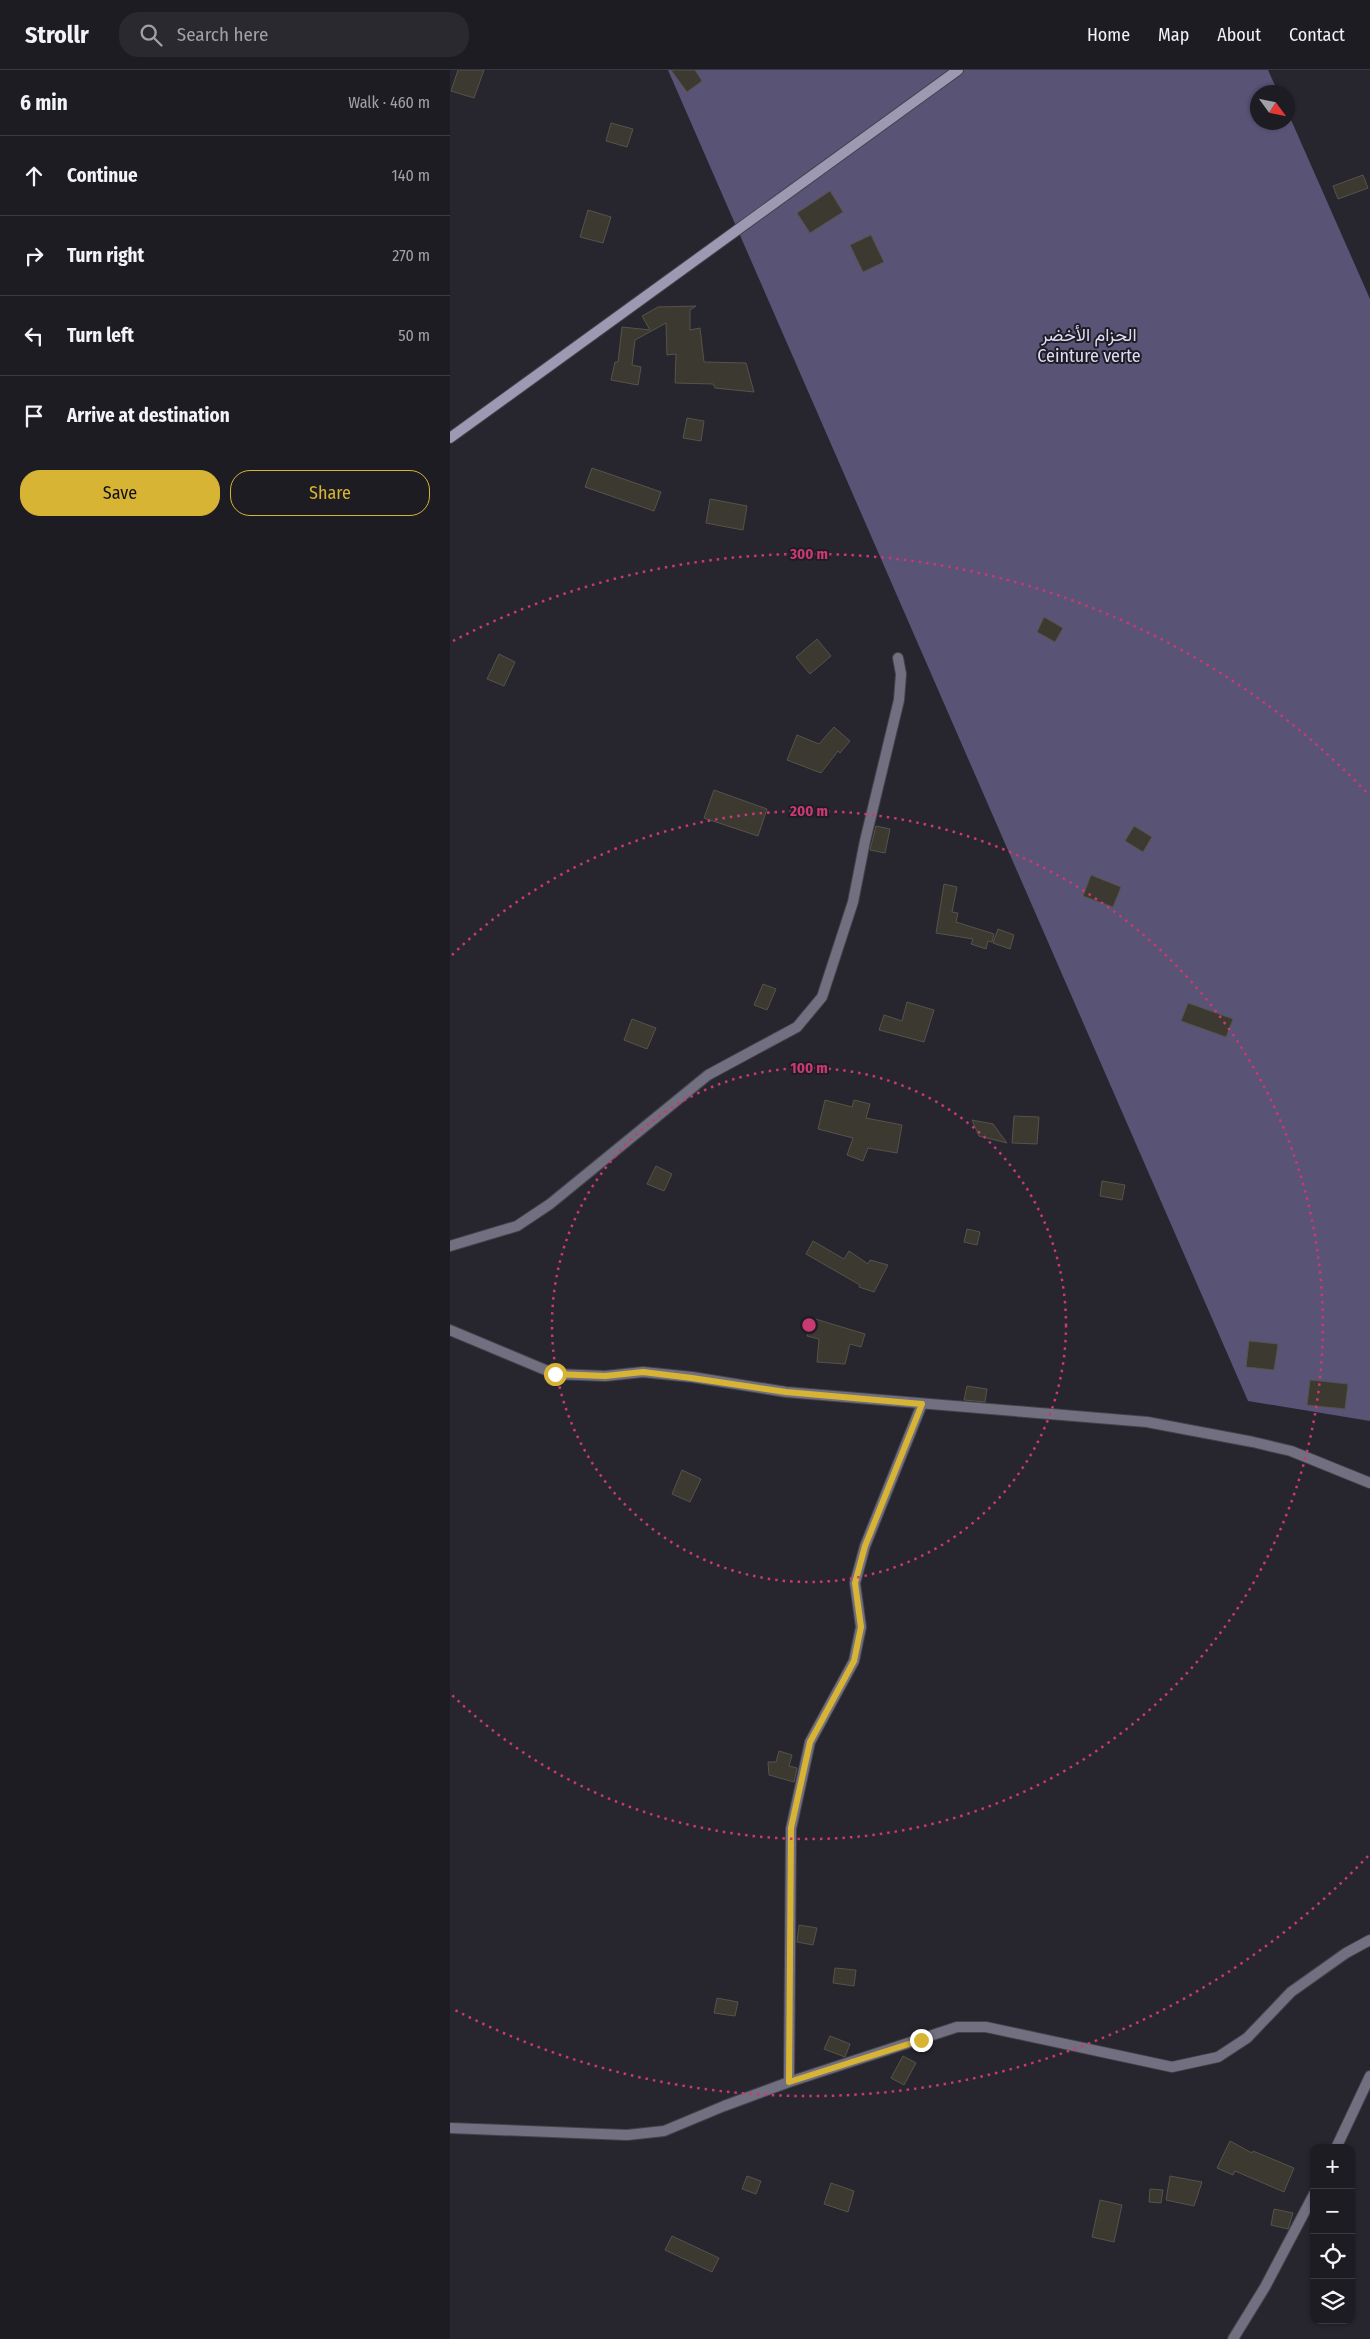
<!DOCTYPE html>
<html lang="en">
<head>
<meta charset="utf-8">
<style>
	body { margin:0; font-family:"Fira Sans Condensed",Vazirmatn,sans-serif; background:#2a2930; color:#f1f3f6 }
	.controls { position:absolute; right:15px; bottom:15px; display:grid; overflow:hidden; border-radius:10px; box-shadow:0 1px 4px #0004 }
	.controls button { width:45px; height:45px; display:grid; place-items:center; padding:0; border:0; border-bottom:1px solid #3b3a41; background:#1d1c23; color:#f1f3f6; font:25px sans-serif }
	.compass { position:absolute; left:800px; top:15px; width:45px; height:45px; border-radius:50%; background:#1d1c23; box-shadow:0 1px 4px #0004; rotate:123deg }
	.stop { position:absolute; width:15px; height:15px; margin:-11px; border:4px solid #d7b434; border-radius:50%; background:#fff }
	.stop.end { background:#d7b434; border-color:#fff; box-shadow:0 1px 5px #0008 }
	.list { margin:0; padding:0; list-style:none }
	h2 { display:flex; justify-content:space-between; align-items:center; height:65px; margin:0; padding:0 20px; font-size:21px }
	h2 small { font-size:16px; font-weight:400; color:#a0a1a6 }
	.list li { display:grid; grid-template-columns:32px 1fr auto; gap:15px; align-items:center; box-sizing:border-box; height:80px; padding:0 20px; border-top:1px solid #3b3a41 }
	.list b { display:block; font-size:19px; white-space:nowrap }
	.list em { font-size:16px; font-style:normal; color:#a0a1a6 }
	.actions { display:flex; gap:10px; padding:15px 20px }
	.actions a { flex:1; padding:11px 0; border:1px solid #d7b434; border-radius:20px; text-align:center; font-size:18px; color:#d7b434 }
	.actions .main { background:#d7b434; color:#111 }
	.icon { flex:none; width:28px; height:28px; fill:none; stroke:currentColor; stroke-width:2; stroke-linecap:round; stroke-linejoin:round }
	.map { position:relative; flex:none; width:920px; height:2269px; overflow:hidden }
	header { display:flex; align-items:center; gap:30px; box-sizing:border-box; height:70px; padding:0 25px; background:#1d1c23; border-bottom:1px solid #3b3a41 }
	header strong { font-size:24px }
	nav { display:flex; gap:28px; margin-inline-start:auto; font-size:18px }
	.search { width:350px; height:45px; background:#2a2930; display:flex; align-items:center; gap:12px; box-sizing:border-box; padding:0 18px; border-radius:20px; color:#a0a1a6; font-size:19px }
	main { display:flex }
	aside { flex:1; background:#1d1c23 }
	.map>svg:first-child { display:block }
	.forest { fill:#595376 }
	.building { fill:#3c3930; stroke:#56534a }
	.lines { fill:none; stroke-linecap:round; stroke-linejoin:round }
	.street-casing { stroke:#44434b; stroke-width:12 }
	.secondary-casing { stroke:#44434b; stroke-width:12 }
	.street { stroke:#727080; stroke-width:10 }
	.secondary { stroke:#9d99b3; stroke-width:10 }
	.route { stroke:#d7b434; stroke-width:6 }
	.ring { fill:none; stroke:#c93973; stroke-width:2.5; stroke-dasharray:2.5 5 }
	.labels { text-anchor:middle; stroke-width:4; stroke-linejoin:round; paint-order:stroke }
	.park-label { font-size:18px; fill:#dfdcf5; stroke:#1e1d25 }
	.centre { fill:#c93973; stroke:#1e1d25; stroke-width:2.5 }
	.ring-label { font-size:15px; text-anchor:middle; font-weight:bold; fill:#c93973; stroke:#1e1d25; stroke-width:4; stroke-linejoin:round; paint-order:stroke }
</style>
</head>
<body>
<header>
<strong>Strollr</strong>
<div class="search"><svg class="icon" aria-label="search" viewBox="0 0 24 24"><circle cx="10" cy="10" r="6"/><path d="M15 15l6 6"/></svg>Search here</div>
<nav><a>Home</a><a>Map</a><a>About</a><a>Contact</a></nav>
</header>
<main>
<aside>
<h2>6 min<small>Walk · 460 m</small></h2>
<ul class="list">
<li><svg class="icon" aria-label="ahead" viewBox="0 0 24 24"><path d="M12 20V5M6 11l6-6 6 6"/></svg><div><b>Continue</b></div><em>140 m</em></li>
<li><svg class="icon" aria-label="right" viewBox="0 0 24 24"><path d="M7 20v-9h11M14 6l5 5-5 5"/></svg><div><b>Turn right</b></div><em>270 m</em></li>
<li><svg class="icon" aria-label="left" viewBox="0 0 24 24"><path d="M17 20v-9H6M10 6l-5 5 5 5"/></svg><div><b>Turn left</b></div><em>50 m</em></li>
<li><svg class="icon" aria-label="arrive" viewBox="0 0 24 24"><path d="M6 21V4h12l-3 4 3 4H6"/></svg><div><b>Arrive at destination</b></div></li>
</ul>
<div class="actions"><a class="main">Save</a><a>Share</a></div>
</aside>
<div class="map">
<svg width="920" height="2269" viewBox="0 0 920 2269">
	<rect width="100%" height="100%" fill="#27262f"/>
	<path class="forest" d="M218 0H818L828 22H808V52H838V43L920 229V1351L798 1331Z"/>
	<path class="building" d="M8 0H34L24 28 1 21Z
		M221 0H245L252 11 237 22Z
		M161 53 183 59 177 77 156 71Z
		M913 105 918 118 888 129 883 116Z
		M380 121 393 142 360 163 347 143Z
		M138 140 161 147 153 173 130 167Z
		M421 165 434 192 413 202 400 175Z
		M246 236 240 240V260L250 258 254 292 296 293 304 322 265 318 263 314 225 313 226 284 217 285 216 253 185 270 182 295 191 297 188 315 161 310 165 292H168L172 257 200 260 192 246 208 237Z
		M237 348 254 351 251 371 233 368Z
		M142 398 211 422 204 441 135 417Z
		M260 429 297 436 293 460 256 453Z
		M594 547 613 558 605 572 587 562Z
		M367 569 381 586 360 604 346 587Z
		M49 584 65 592 54 616 37 609Z
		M384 657 400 671 390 683 388 681 371 703 337 690 347 665 369 674Z
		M264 720 317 739 308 766 254 748Z
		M426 756 440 759 435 783 420 780Z
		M684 756 702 767 693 782 675 771Z
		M641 805 671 817 663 837 633 826Z
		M494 814 507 817 502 842 508 843 506 852 544 864 542 872 538 871 536 879 521 874 523 869 486 863Z
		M548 859 564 865 560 879 543 873Z
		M313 914 326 919 317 940 304 935Z
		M457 932 484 940 474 972 429 960 434 945 452 951Z
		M738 933 783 949 776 967 731 951Z
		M182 949 206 958 197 979 174 970Z
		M375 1030 402 1037 404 1030 420 1034 416 1048 452 1055 447 1083 418 1078 413 1091 397 1085 403 1068 368 1059Z
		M564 1046 589 1047 587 1074 562 1073Z
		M522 1050 543 1054 557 1073 529 1066Z
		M206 1096 222 1104 214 1121 197 1114Z
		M652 1111 675 1115 672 1130 650 1126Z
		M517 1159 530 1162 527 1175 514 1172Z
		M363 1171 394 1189 399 1181 418 1194 420 1190 438 1195 424 1222 409 1217 410 1215 356 1184Z
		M362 1248 415 1264 411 1277 400 1274 395 1294 367 1292 369 1269 357 1266Z
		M799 1271 828 1274 824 1300 796 1297Z
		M860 1310 898 1314 895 1339 857 1335Z
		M517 1316 537 1319 535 1332 514 1330Z
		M232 1400 251 1409 240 1432 222 1424Z
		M329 1681 342 1685 339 1696 347 1698 344 1712 319 1705 318 1692H326Z
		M349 1855 367 1858 363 1875 347 1872Z
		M385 1898 406 1900 404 1916 383 1913Z
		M267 1928 288 1932 285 1946 264 1943Z
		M380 1966 400 1974 395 1987 374 1979Z
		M453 1986 466 1993 454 2015 441 2008Z
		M780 2071 802 2083 803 2081 844 2098 834 2122 785 2101 783 2105 767 2098Z
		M297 2106 311 2111 306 2124 292 2119Z
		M720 2106 752 2112 744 2136 716 2130Z
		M381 2113 404 2121 398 2142 374 2134Z
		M700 2119 713 2120 711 2133 699 2132Z
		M650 2130 672 2135 664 2172 642 2167Z
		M824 2139 843 2143 838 2159 821 2155Z
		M222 2166 269 2188 262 2202 215 2180Z"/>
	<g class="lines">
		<g class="street-casing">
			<path id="street" d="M0 1176 67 1156 100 1134 258 1005 347 957 372 927 403 832 415 771 449 630 451 604 448 588
				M0 1260 105 1304 155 1306 193 1302 242 1307 336 1322 697 1352 803 1372 841 1381 920 1413
				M339 2012 341 1759 360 1672 404 1591 411 1557 405 1513 415 1476 472 1334
				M0 2058 177 2065 214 2061 274 2036 339 2012 507 1957H536L722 1997 768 1987 797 1968 841 1922 896 1883 920 1870
				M886 2078 920 2006
				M783 2269 815 2217 864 2124"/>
		</g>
		<g class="secondary-casing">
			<path id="secondary" d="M0 368 508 0"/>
		</g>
		<use href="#street" class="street"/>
		<use href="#secondary" class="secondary"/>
	</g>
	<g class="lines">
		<path class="route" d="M105 1304 155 1306 193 1302 242 1308 336 1322 472 1334 415 1476 405 1513 411 1557 404 1591 360 1672 341 1758 339 2012 471 1970"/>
	</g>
	<g class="ring">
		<circle cx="359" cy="1255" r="257"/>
		<path d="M2 885A514 514 0 1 1 2 1625"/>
		<path d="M918 1786A771 771 0 0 1 3 1939M3 571A771 771 0 0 1 918 724"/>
	</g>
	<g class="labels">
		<g class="park-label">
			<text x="639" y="271">الحزام الأخضر<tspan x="639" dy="21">Ceinture verte</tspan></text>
		</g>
	</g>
	<circle cx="359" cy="1255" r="8" class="centre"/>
	<g class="ring-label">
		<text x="359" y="489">300 m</text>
		<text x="359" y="746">200 m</text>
		<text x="359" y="1003">100 m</text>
	</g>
</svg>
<div class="controls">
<button>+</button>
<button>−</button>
<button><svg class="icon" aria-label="locate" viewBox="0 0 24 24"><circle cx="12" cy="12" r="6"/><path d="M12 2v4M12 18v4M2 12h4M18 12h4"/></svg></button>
<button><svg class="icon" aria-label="layers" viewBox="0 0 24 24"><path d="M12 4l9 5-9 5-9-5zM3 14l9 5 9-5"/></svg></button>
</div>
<svg class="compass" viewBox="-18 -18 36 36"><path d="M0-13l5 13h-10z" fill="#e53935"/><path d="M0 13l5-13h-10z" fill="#a0a1a6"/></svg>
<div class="stop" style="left:105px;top:1304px"></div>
<div class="stop end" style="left:471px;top:1970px"></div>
</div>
</main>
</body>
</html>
